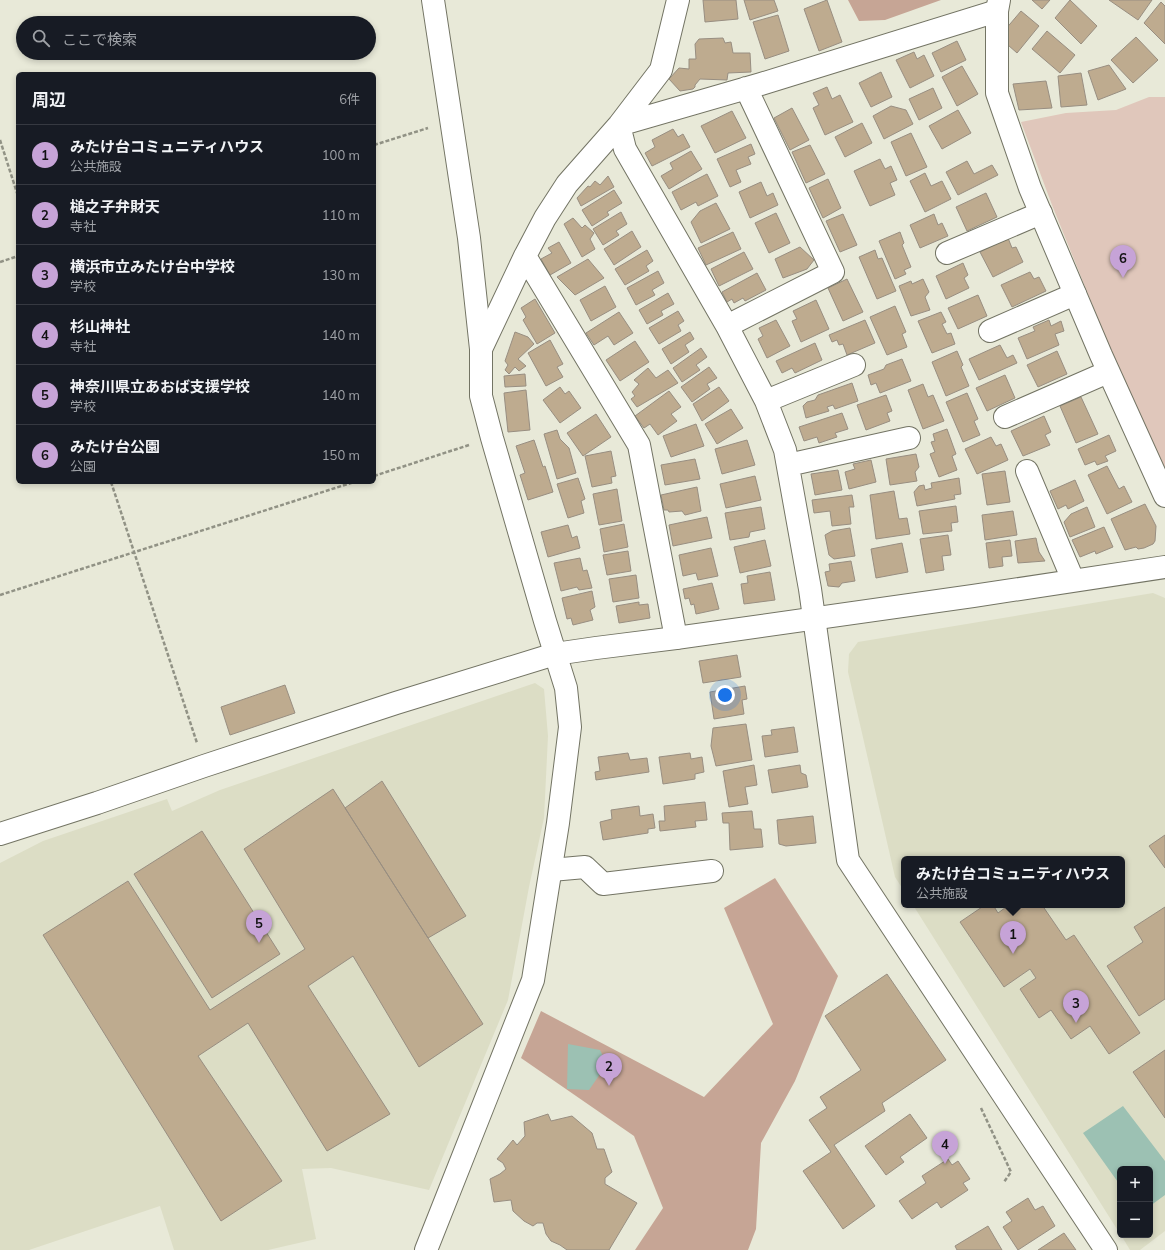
<!DOCTYPE html>
<html lang="ja">
<head>
<meta charset="utf-8">
<style>
	body { margin:0; font-family:Mulish,"Noto Sans JP",sans-serif; background:#242831; color:#f1f3f6 }
	.controls { position:absolute; right:12px; bottom:12px; display:grid; overflow:hidden; border-radius:6px; box-shadow:0 2px 6px #0003 }
	.controls button { width:36px; height:36px; display:grid; place-items:center; padding:0; border:0; border-bottom:1px solid #363941; background:#171b24; color:#f1f3f6; font:20px sans-serif }
	.you { position:absolute; left:725px; top:695px; width:14px; height:14px; margin:-10px; border:3px solid #fff; border-radius:50%; background:#1a73e8; box-shadow:0 0 0 6px #1a73e833 }
	.badge { display:grid; place-items:center; width:26px; height:26px; border-radius:50%; background:#c6a3d7; color:#111; font-size:13px; font-weight:700 }
	.pin { position:absolute; translate:-50% -33px; filter:drop-shadow(0 1px 2px #0008) }
	.pin::after { content:''; position:absolute; top:21px; width:14px; height:12px; background:inherit; clip-path:polygon(0 0,100% 0,50% 100%) }
	.popup { position:absolute; left:901px; top:856px; width:224px; height:52px; box-sizing:border-box; display:grid; place-content:center; border-radius:6px; background:#171b24; filter:drop-shadow(0 1px 3px #0005); font-size:13px; white-space:nowrap; color:#9ea1a6 }
	.popup b { font-size:15px; color:#f1f3f6 }
	.popup::after { content:''; position:absolute; left:50%; top:100%; margin-left:-8px; border:8px solid transparent; border-top-color:#171b24 }
	.list { margin:0; padding:0; list-style:none }
	h2 { display:flex; justify-content:space-between; align-items:center; height:52px; margin:0; padding:0 16px; font-size:17px }
	h2 small { font-size:13px; font-weight:400; color:#9ea1a6 }
	.list li { display:grid; grid-template-columns:26px 1fr auto; gap:12px; align-items:center; box-sizing:border-box; height:60px; padding:0 16px; border-top:1px solid #363941 }
	.list b { display:block; font-size:15px; white-space:nowrap }
	.list p { margin:0; font-size:13px; white-space:nowrap; color:#9ea1a6 }
	.list em { font-size:13px; font-style:normal; color:#9ea1a6 }
	.icon { flex:none; width:22px; height:22px; fill:none; stroke:currentColor; stroke-width:2; stroke-linecap:round; stroke-linejoin:round }
	.map { position:relative; flex:none; width:1165px; height:1250px; overflow:hidden }
	.search { position:absolute; background:#171b24; box-shadow:0 2px 6px #0003; left:16px; top:16px; width:360px; height:44px; display:flex; align-items:center; gap:10px; box-sizing:border-box; padding:0 14px; border-radius:22px; color:#9ea1a6; font-size:15px }
	.panel { position:absolute; background:#171b24; box-shadow:0 2px 6px #0003; left:16px; top:72px; width:360px; height:412px; border-radius:6px }
	.map>svg:first-child { display:block }
	.built { fill:#dcddc5 }
	.green { fill:#e0c7bb }
	.forest { fill:#c6a595 }
	.water { fill:#9cc1b3 }
	.building { fill:#beab8f; stroke:#988e81 }
	.lines { fill:none; stroke-linecap:round; stroke-linejoin:round }
	.minor-casing { stroke:#737464; stroke-width:24 }
	.tertiary-casing { stroke:#737464; stroke-width:24 }
	.path { stroke:#919285; stroke-width:2.5; stroke-dasharray:4 2; stroke-linecap:butt }
	.minor { stroke:#fff; stroke-width:22 }
	.tertiary { stroke:#fff; stroke-width:22 }
</style>
</head>
<body>
<div class="map">
<svg width="1165" height="1250" viewBox="0 0 1165 1250">
	<rect width="100%" height="100%" fill="#e8e9d8"/>
	<path class="built" d="M1153 593 1165 598V1231L1140 1250H1130L1121 1235H1150V1169H1120V1234L913 905H1122V859H904V891L895 877 848 672 849 654 858 642Z
		M535 683 544 689 548 736 544 818 529 887 508 1000 429 1190 331 1168 302 1169 316 1239 268 1250H174L160 1206 29 1250H0V863L43 841 167 799 172 811 220 790Z"/>
	<path class="green" d="M1149 97H1165V468L1111 351 1052 205 1021 122 1066 113 1116 110Z"/>
	<path class="forest" d="M848 0H941L885 20 859 21Z
		M775 878 838 976 795 1081 761 1143 756 1229 748 1250H635L663 1208 634 1136 521 1058 541 1011 704 1097 773 1024 724 908Z"/>
	<path class="water" d="M568 1044 600 1050 607 1064 589 1090 567 1089Z
		M1123 1106 1165 1161V1195L1150 1206V1169H1120V1185L1083 1133Z"/>
	<path class="building" d="M703 0H736L738 19 705 22Z
		M744 0H774L778 11 750 20Z
		M827 0 842 42 819 51 804 9Z
		M1032 0H1050L1042 9Z
		M1070 0 1097 26 1081 44 1055 18Z
		M1109 0H1152L1138 20Z
		M1161 2 1165 6V44L1144 23Z
		M1021 11 1039 26 1017 53 999 37Z
		M778 15 789 51 765 59 753 22Z
		M1047 31 1075 55 1060 73 1032 49Z
		M1136 37 1158 60 1133 83 1111 60Z
		M723 38 725 43 731 42 733 53H750L751 72 728 73 727 80 700 79 695 85V87L693 89 680 91 669 79 679 68 689 69V59H696L695 44 699 39Z
		M957 41 966 60 941 72 932 53Z
		M914 52 917 59 924 55 934 76 910 88 896 60Z
		M1109 65 1126 89 1098 100 1088 71Z
		M962 66 978 94 957 106 942 77Z
		M881 72 892 97 871 107 859 83Z
		M1081 73 1087 105 1061 107 1058 76Z
		M1046 81 1052 108 1019 110 1013 84Z
		M827 87 832 99 840 95 853 122 825 135 813 108 819 105 813 93Z
		M933 88 942 108 919 120 909 99Z
		M891 106 906 110 913 124 884 139 873 116Z
		M792 108 809 140 790 150 774 118Z
		M958 110 971 133 942 149 929 126Z
		M732 111 746 138 715 153 701 126Z
		M862 123 872 143 845 157 835 137Z
		M673 129 678 137 683 134 690 147 652 166 645 153 655 147 652 140Z
		M911 133 927 167 906 176 891 142Z
		M751 144 755 154 748 157 751 164 736 170 741 182 730 187 717 159Z
		M810 145 825 174 806 183 792 152Z
		M691 151 702 169 669 189 661 176 673 169 670 163Z
		M880 159 885 169 891 166 897 180 890 183 895 195 870 206 854 171Z
		M967 161 974 174 992 165 998 175 958 195 946 172Z
		M925 173 931 186 942 181 951 199 925 212 910 181Z
		M707 174 718 196 698 206 696 202 681 210 672 192Z
		M608 176 614 187 581 206 577 198 588 186 590 187 595 181 600 185Z
		M828 179 841 208 823 218 809 188Z
		M761 182 767 196 773 193 778 205 750 218 739 192Z
		M614 190 622 203 607 212 609 215 592 226 582 210Z
		M986 193 997 217 967 231 956 207Z
		M716 203 730 229 701 243 691 222 700 211Z
		M621 212 627 224 616 231 619 235 603 245 593 229Z
		M776 213 790 243 769 253 755 223Z
		M843 214 857 245 840 252 826 221Z
		M934 214 938 225 942 223 948 236 920 248 910 225Z
		M573 218 582 228 585 225 594 233 590 239 595 249 582 257 564 224Z
		M632 231 641 247 614 265 604 249Z
		M733 232 741 249 706 265 698 248Z
		M900 232 904 243 902 245 911 267 904 270 906 274 895 279 879 241Z
		M1008 238 1012 248 1016 247 1023 262 993 277 980 252Z
		M559 242 571 263 550 275 541 259 552 253 548 248Z
		M800 247 814 260 807 269 783 278 775 259Z
		M647 250 653 261 646 266 649 271 625 285 615 269Z
		M875 250 878 259 882 258 896 291 877 299 859 257Z
		M744 252 753 269 719 286 711 269Z
		M588 259 604 278 575 295 557 277Z
		M963 263 968 275 964 278 969 288 946 299 936 276Z
		M658 271 664 283 652 290 655 295 636 305 627 288Z
		M1030 272 1034 279 1039 277 1046 291 1012 307 1001 285Z
		M757 273 766 290 745 301 743 298 734 303 732 299 727 302 722 292Z
		M847 279 863 312 843 321 828 288Z
		M923 279 929 292 925 297 930 310 911 316 899 286 911 281 912 284Z
		M605 286 616 307 591 321 580 300Z
		M668 293 674 304 661 311 663 315 647 324 639 310Z
		M978 295 987 316 958 329 948 308Z
		M535 299 555 333 537 344 523 320 526 317 521 308Z
		M816 300 829 329 801 342 792 321 797 319 793 311Z
		M895 306 906 332 902 334 907 347 887 355 870 317Z
		M678 311 684 321 678 325 681 331 659 344 649 328Z
		M619 312 633 333 614 345 608 336 594 345 586 333Z
		M941 312 946 322 942 324 947 334 951 333 955 344 932 353 918 321Z
		M776 320 790 346 767 358 758 339 763 336 759 328Z
		M865 320 875 343 847 355 843 344 839 345 837 340 832 342 829 335Z
		M1049 320 1051 326 1061 321 1064 331 1055 334 1059 345 1027 359 1018 338 1035 331 1033 327Z
		M515 332 528 337 534 344 518 359 526 366 519 371 515 367 509 374 505 370 508 365 505 361Z
		M690 332 694 339 685 345 689 352 671 364 662 349Z
		M550 340 563 364 557 367 563 377 546 386 528 353Z
		M635 341 649 362 620 381 606 360Z
		M815 343 822 360 795 373 792 368 782 373 776 361Z
		M1000 345 1007 358 1013 355 1017 363 979 380 969 359Z
		M701 348 707 357 696 365 700 370 682 382 673 368Z
		M957 351 963 365 961 367 969 386 946 396 932 362Z
		M1057 351 1067 374 1038 387 1027 365Z
		M902 359 911 381 880 393 876 383 871 385 868 375 884 369 886 365Z
		M709 367 717 378 707 384 710 389 692 402 681 387Z
		M648 368 656 378 668 370 678 383 637 407 631 399 635 396 632 392 639 384 634 380Z
		M525 374 526 386 505 387 504 376Z
		M1005 375 1015 398 987 411 976 388Z
		M852 383 858 401 835 409 833 405 827 407 829 411 806 418 803 406 807 402 815 400 818 395Z
		M923 384 928 397 933 395 944 421 923 429 908 390Z
		M560 387 565 394 569 391 581 408 560 423 543 400Z
		M719 387 729 401 702 421 693 404Z
		M526 390 530 430 508 432 504 393Z
		M669 391 681 407 671 414 677 421 658 435 650 424 644 428 635 416Z
		M967 393 978 419 974 421 980 435 963 442 946 402Z
		M886 395 892 411 887 413 890 421 866 430 857 405Z
		M1081 397 1098 434 1076 443 1060 406Z
		M731 409 743 428 717 444 705 424Z
		M842 413 848 429 835 433 837 437 819 443 817 437 804 441 799 427Z
		M596 414 611 437 583 456 567 433Z
		M1044 416 1051 432 1045 435 1050 445 1023 456 1011 431Z
		M696 424 704 446 671 457 663 436Z
		M947 429 956 454 952 456 957 470 939 477 930 454 935 452 931 442 935 441 933 434Z
		M557 430 560 439 569 448 576 473 557 479 544 434Z
		M1109 435 1116 451 1105 456 1108 461 1097 465 1095 461 1085 465 1078 449Z
		M991 437 996 446 1001 444 1008 460 977 474 965 449Z
		M534 440 543 467 545 466 553 492 528 500 520 475 525 473 516 446Z
		M747 440 755 465 722 474 715 449Z
		M611 451 616 476 611 477 612 483 592 487 585 456Z
		M916 454 919 467 915 472 917 481 890 485 886 459Z
		M695 459 700 479 665 485 661 465Z
		M871 460 876 482 849 489 845 472 855 469 853 464Z
		M1107 466 1119 489 1124 486 1132 502 1107 514 1088 475Z
		M838 470 842 490 815 495 811 474Z
		M1005 471 1010 502 987 505 982 474Z
		M755 476 761 500 726 508 720 484Z
		M578 478 585 499 581 501 584 513 568 518 557 484Z
		M959 478 961 494 954 495 955 499 917 506 914 492 919 486 924 485 925 490 932 488 931 483Z
		M1075 480 1084 501 1068 509 1066 505 1058 509 1050 491Z
		M697 487 701 511 685 515 682 511 669 512 668 510H664L661 495Z
		M617 489 622 521 599 525 593 494Z
		M894 491 899 519 907 518 910 534 876 539 870 495Z
		M852 495 854 507H849L851 524 832 526 830 511 814 513 812 500Z
		M1145 504 1156 526 1155 541 1153 544 1144 548 1138 549 1136 547 1125 550 1111 519Z
		M956 506 958 522 951 523 952 531 923 534 919 511Z
		M761 507 765 529 750 532 749 537 730 540 725 513Z
		M1087 507 1095 527 1070 537 1064 522 1071 514Z
		M1013 511 1017 535 985 540 982 515Z
		M707 517 712 538 673 546 669 525Z
		M624 524 628 547 604 552 600 529Z
		M568 525 572 538 577 536 580 548 548 557 541 532Z
		M1104 527 1113 547 1096 554 1095 551 1080 557 1072 540Z
		M850 528 855 556 834 559 829 555 825 535 832 531Z
		M948 535 951 555 942 556 944 570 926 573 920 539Z
		M1036 538 1039 552 1045 561 1018 563 1015 541Z
		M765 540 771 566 740 573 734 547Z
		M1010 540 1012 556 1002 557 1003 566 989 568 986 543Z
		M902 543 908 572 876 578 871 549Z
		M711 548 718 576 698 580 696 573 683 576 679 555Z
		M628 551 631 571 607 575 603 555Z
		M580 558 583 571 587 570 592 588 579 590 577 587 561 591 554 563Z
		M851 561 855 581 842 583 839 587 828 586 825 572 830 571 829 564Z
		M770 572 775 600 744 604 741 584 748 583 747 576Z
		M636 575 639 598 613 602 609 579Z
		M712 583 719 609 696 614 694 604 691 605 689 598 685 599 683 589Z
		M592 591 595 607 590 610 593 620 573 625 571 618 567 619 562 598Z
		M639 602V605L648 604 650 618 619 623 616 606Z
		M737 655 741 677 703 683 699 661Z
		M285 685 295 713 230 735 221 707Z
		M745 686 747 699 742 700 744 714 714 719 710 692Z
		M746 724 752 760 716 766 711 746 713 728Z
		M794 727 798 752 765 757 762 736 772 735 771 730Z
		M628 753 630 760 647 758 649 772 596 780 595 772 600 771 598 757Z
		M690 753 691 759 702 757 704 772 695 774V779L663 784 659 757Z
		M754 765 757 785 745 787 748 804 729 807 723 771Z
		M800 765 801 773 806 775 808 787 772 793 768 770Z
		M382 781 466 916 428 938 345 808Z
		M333 789 483 1024 419 1067 353 956 308 986 390 1114 327 1151 248 1023 198 1056 282 1181 221 1221 43 935 128 881 210 1010 305 949 244 849Z
		M705 802 707 820 695 821 696 827 660 831 659 821H665L664 806Z
		M639 806 640 816 653 814 655 828 648 829V833L603 840 600 822 612 819 611 810Z
		M752 811 754 829H761L763 847 730 850 729 823H723L722 813Z
		M813 816 816 843 786 846 779 844 777 820Z
		M202 831 280 954 212 998 134 874Z
		M1165 835V868L1149 846Z
		M985 905H993L998 913 1009 905H1042L1066 940 1074 935 1140 1033 1109 1054 1090 1026 1071 1039 1051 1010 1039 1018 1020 989 1036 978 1030 969 1004 987 960 922Z
		M1165 907V999L1139 1016 1107 966 1143 942 1134 927Z
		M887 974 946 1060 882 1103 885 1111 834 1145 875 1206 843 1229 803 1171 831 1152 809 1120 827 1108 820 1097 861 1070 825 1016Z
		M1165 1050V1118L1133 1072Z
		M548 1114 551 1121 572 1116 592 1133 597 1149H604L612 1172 605 1178V1184L637 1203 609 1250H567L560 1245 551 1241 546 1234 543 1223H537L533 1226 524 1221 513 1211 511 1200 494 1202 490 1179 500 1174 506 1169 503 1163 497 1159 513 1140 517 1145 525 1136 524 1122Z
		M910 1114 927 1138 900 1157 904 1162 886 1175 865 1146Z
		M948 1159 952 1165 958 1161 970 1179 963 1183 968 1190 941 1208 937 1202 912 1219 899 1201 926 1183 922 1176Z
		M1028 1198 1035 1210 1043 1206 1055 1226 1018 1250 1003 1227 1012 1221 1006 1212Z
		M988 1226 1002 1250H957L955 1246Z
		M1064 1233 1076 1250H1038Z"/>
	<g class="lines">
		<g class="minor-casing">
			<path id="minor" d="M997 11 761 84 619 125 625 149 727 326 766 401 785 450 810 589 848 860 1106 1250
				M947 253 1041 213
				M525 256 639 445 676 638
				M727 326 833 272 746 88
				M990 331 1075 294
				M481 349 525 256 545 218 567 184 619 125 661 70 678 0
				M766 401 854 365
				M1005 417 1108 372
				M788 465 909 438
				M1027 471 1073 580
				M551 870 585 867 603 884 712 871"/>
		</g>
		<g class="tertiary-casing">
			<path id="tertiary" d="M999 0 997 11V93L1030 188 1101 355 1165 496
				M0 834 97 803 204 766 396 703 555 654 596 648 676 638 973 596 1165 567
				M426 1250 533 980 558 823 570 727 566 688 545 621 492 438 481 396V349L469 238 433 0"/>
		</g>
		<path class="path" d="M0 140 18 196
			M374 145 428 128
			M0 262 18 256
			M374 476 469 445
			M111 482 197 743
			M0 595 354 482
			M981 1108 1011 1172 1004 1182"/>
		<use href="#minor" class="minor"/>
		<use href="#tertiary" class="tertiary"/>
	</g>
</svg>
<div class="controls">
<button>+</button>
<button>−</button>
</div>
<div class="you"></div>
<div class="pin badge" style="left:1013px;top:954px">1</div>
<div class="popup"><b>みたけ台コミュニティハウス</b>公共施設</div>
<div class="pin badge" style="left:609px;top:1086px">2</div>
<div class="pin badge" style="left:1076px;top:1023px">3</div>
<div class="pin badge" style="left:945px;top:1164px">4</div>
<div class="pin badge" style="left:259px;top:943px">5</div>
<div class="pin badge" style="left:1123px;top:278px">6</div>
<div class="search"><svg class="icon" aria-label="search" viewBox="0 0 24 24"><circle cx="10" cy="10" r="6"/><path d="M15 15l6 6"/></svg>ここで検索</div>
<section class="panel">
<h2>周辺<small>6件</small></h2>
<ul class="list">
<li><span class="badge">1</span><div><b>みたけ台コミュニティハウス</b><p>公共施設</p></div><em>100 m</em></li>
<li><span class="badge">2</span><div><b>槌之子弁財天</b><p>寺社</p></div><em>110 m</em></li>
<li><span class="badge">3</span><div><b>横浜市立みたけ台中学校</b><p>学校</p></div><em>130 m</em></li>
<li><span class="badge">4</span><div><b>杉山神社</b><p>寺社</p></div><em>140 m</em></li>
<li><span class="badge">5</span><div><b>神奈川県立あおば支援学校</b><p>学校</p></div><em>140 m</em></li>
<li><span class="badge">6</span><div><b>みたけ台公園</b><p>公園</p></div><em>150 m</em></li>
</ul>
</section>
</div>
</body>
</html>
